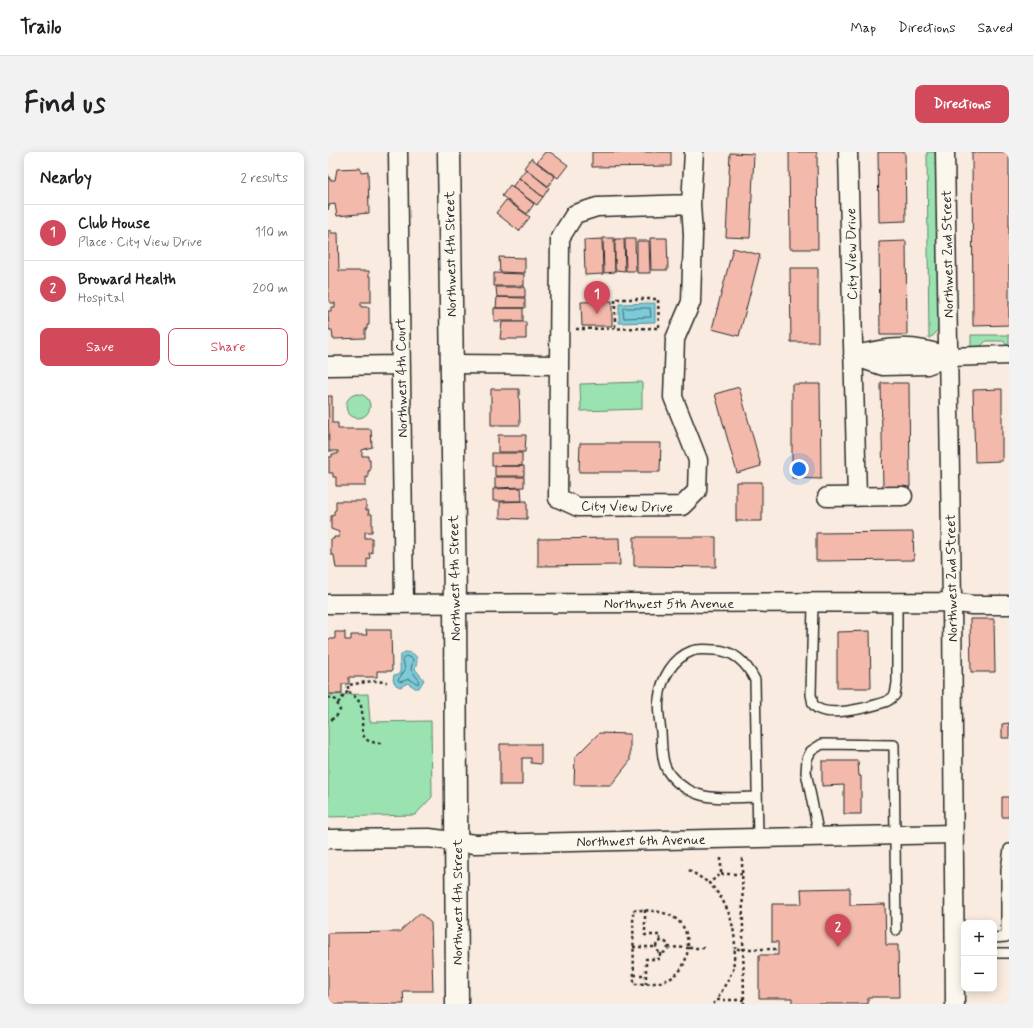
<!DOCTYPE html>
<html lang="en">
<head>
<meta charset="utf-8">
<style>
	body { margin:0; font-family:Mynerve,sans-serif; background:#f2f2f2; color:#202124 }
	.controls { position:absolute; right:12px; bottom:12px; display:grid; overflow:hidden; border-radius:8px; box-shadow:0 2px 10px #0003 }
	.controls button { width:36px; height:36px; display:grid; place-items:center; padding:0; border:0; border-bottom:1px solid #e0e0e0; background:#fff; color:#202124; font:20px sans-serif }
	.you { position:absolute; left:471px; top:317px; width:14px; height:14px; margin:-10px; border:3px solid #fff; border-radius:50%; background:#1a73e8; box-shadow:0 0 0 6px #1a73e833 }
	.badge { display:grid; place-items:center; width:26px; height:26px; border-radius:50%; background:#d1495b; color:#fff; font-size:13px; font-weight:700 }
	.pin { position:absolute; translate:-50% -33px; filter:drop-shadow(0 1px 2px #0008) }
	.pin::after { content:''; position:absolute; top:21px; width:14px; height:12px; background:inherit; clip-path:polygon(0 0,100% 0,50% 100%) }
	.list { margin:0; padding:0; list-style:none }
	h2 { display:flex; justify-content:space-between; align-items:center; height:52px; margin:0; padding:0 16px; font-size:17px }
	h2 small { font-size:13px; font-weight:400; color:#757577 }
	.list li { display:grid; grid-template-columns:26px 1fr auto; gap:12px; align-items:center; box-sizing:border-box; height:56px; padding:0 16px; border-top:1px solid #e0e0e0 }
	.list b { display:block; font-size:15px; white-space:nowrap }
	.list p { margin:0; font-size:13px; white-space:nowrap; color:#757577 }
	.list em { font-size:13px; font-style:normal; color:#757577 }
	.actions { display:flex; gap:8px; padding:12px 16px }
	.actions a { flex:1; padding:9px 0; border:1px solid #d1495b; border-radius:8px; text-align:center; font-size:14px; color:#d1495b }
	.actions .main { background:#d1495b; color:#fff }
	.map { position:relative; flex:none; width:681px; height:852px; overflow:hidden; border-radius:8px }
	header { display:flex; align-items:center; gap:24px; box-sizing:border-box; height:56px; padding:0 20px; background:#fff; border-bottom:1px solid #e0e0e0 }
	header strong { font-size:19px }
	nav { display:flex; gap:22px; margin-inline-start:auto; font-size:14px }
	.intro { display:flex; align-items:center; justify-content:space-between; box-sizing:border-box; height:96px; padding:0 24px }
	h1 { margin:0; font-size:28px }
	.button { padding:10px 18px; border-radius:8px; background:#d1495b; color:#fff; font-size:14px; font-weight:700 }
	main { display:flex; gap:24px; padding:0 24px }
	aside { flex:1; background:#fff; border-radius:8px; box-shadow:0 2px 10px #0003 }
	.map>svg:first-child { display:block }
	.green { fill:#9ae3b1; stroke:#62876e }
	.water { fill:#7ccbd9; stroke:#5c8b93 }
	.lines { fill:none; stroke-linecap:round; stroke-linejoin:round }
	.shore { stroke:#4b6b71; stroke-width:1 }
	.building { fill:#f3baac; stroke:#2b2b2b }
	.service-casing { stroke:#2b2b2b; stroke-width:12 }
	.minor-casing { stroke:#2b2b2b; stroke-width:21 }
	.tertiary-casing { stroke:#2b2b2b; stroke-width:25 }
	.path { stroke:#2b2b2b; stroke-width:2.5; stroke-dasharray:3 3; stroke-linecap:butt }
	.service { stroke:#fbf7ec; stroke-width:9 }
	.minor { stroke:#fbf7ec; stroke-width:18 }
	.tertiary { stroke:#fbf7ec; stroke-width:22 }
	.labels { text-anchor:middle; stroke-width:3; stroke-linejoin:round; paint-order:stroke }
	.street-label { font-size:14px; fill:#2b2b2b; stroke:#fbf7ec }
</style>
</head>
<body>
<header>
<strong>Trailo</strong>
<nav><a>Map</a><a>Directions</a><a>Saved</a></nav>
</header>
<div class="intro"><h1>Find us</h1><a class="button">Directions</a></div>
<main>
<aside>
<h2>Nearby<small>2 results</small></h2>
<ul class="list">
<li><span class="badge">1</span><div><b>Club House</b><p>Place · City View Drive</p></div><em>110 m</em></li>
<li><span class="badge">2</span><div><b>Broward Health</b><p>Hospital</p></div><em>200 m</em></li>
</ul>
<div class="actions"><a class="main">Save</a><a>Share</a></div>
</aside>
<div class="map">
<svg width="681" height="852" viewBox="0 0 681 852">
	<rect width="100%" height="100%" fill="#f9ebdf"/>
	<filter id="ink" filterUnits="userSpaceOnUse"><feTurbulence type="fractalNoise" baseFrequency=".025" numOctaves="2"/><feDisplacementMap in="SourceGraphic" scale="8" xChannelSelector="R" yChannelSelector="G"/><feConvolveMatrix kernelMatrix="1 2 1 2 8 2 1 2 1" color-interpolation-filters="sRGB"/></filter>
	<g filter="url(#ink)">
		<path class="green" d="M599 0H608L610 177 606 183 601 186Z
			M643 183H681V195L675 189H658L652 195H643Z
			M314 230V257L253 259 252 232Z
			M18 254a12 12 0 1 1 24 0a12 12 0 1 1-24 0Z
			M40 542 42 570 103 569 104 645 87 663 0 665V543Z"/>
		<path class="water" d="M327 151V170L291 171V152Z
			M77 500C89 500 91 507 87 517L96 528 91 536H87L80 531 72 535 68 533 65 528 66 523 71 522C75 514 67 505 77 500Z"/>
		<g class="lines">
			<path class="shore" d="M297 156H322L323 165 296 166 295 158Z
				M78 504 85 507 83 518 91 528 90 532 81 527 72 530 70 528 77 518 75 507Z"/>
		</g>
		<path class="building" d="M217 0H222L240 13 230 26 209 10Z
			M264 0H343V14L264 15Z
			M461 0H489L490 97H462Z
			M550 0H577L578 69 551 70Z
			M644 0H681V173L645 174Z
			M402 1 426 2 422 86 398 85Z
			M203 6 227 25 220 34 196 16Z
			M32 16 33 20 40 19 41 61 9 64 7 52 1 53 0 58V22L2 28H7L9 17Z
			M198 17 221 36 215 45 191 26Z
			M191 26 215 45 209 53 184 35Z
			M182 33 206 52 199 62 174 44Z
			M178 48 202 65 191 79 168 61Z
			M3 78V81H10L11 119H41V125H43V150H33V155H41V173H39V177H37V186L5 187 4 178H1L0 159H3V155H7V151H2V148H0V79Z
			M275 86H286L287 120 276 121Z
			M322 86H339L340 118H323Z
			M274 87 275 122 257 123 256 88Z
			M287 87H296L297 119 287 118Z
			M297 87H307L308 119H298Z
			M309 89H321L322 121H309Z
			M578 89 579 183H552L551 90Z
			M405 96 432 103 411 184 384 177Z
			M171 105 197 106V121L172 120Z
			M462 116H490V190H463Z
			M166 121 196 122V134H166Z
			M168 135H197V145H169Z
			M169 145 197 146V156H168Z
			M284 149V174H254L253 150Z
			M166 156H195V169H166Z
			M174 170H198V187H172Z
			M553 231H581L582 335 555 336Z
			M464 232H492L493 327 464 326Z
			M411 235 433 314 409 321 387 242Z
			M163 237H191L192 273H163Z
			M674 237V309L647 310 645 238Z
			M0 244H4V271H10V277H43L44 295 34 298V304H40V307H42V319H40V326L38 325V334H8V325H5V321H1V305H4V302H10V299H1Z
			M170 283H198L197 300H170Z
			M252 291H333L332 320H251Z
			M164 301H194V314H164Z
			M167 314H196V324H167Z
			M167 325H196V335L167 336Z
			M408 330H434V369H408Z
			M193 336 194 349H165V337Z
			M8 349H38V358H41L40 362H44V380H37V386H44V401H41L42 406 39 407V416H8L6 403H3V387H6V385H11V380L3 377V364L6 363V359L8 358Z
			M199 349V367L172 366V350Z
			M585 380 586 408 488 409V381Z
			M306 385H388V415L306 414Z
			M291 386 292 413 210 414V387Z
			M642 467H666L667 520H643Z
			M38 478H63L64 519H49V525H21V532H14V542H0V487H7V480H17V488H23V483H39Z
			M542 479 543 536H509V480Z
			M681 571V586H674V572Z
			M271 581 302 582V609L283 633H246L247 605Z
			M172 592H213V612L203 611V606H194V633H172Z
			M494 609H530L531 624H533V662H516V633L494 634Z
			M674 645H681V665H674Z
			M522 736V753L557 752 558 793H570L571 845H540V852H464V846H431V803H450V790H444V752H474L473 737Z
			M92 761 103 771 105 839H75L76 852H0V781L71 780Z"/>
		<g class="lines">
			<g class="service-casing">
				<path id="service" d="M485 451 483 543C484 545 484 550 485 552 495 568 542 555 557 550 560 549 564 546 567 543L569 531V450
					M429 645C409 645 383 649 365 640 355 636 343 627 338 616 333 606 334 592 333 580 332 570 329 557 331 547 333 527 345 506 364 499 371 496 381 498 388 498 407 499 419 512 427 528L430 686
					M491 684 478 620 479 607 483 599 494 592 566 593 568 778
					M666 786 678 785V717L681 697
					M666 801H681"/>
			</g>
			<g class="minor-casing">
				<path id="minor" d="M70 0 76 451
					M520 0 529 345
					M617 0 624 450 627 852
					M363 52 365 83 363 150 347 187 345 245 370 308 369 339 354 354 250 355 230 346 232 86 247 62 269 55Z
					M363 52 366 0
					M525 204 555 214 599 213 621 205 681 203
					M525 204C561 194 585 192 621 205
					M123 212 230 213
					M0 214 73 213
					M499 345 575 344
					M0 452 624 450 644 453H681
					M0 687 101 686 147 692 626 682"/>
			</g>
			<g class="tertiary-casing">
				<path id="tertiary" d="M121 0 127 451 129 852"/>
			</g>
			<path class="path" d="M248 177 331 176 330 147H287V177
				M0 545 8 548 12 558 8 565 0 569
				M10 551 20 539
				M53 591C25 591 38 572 33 554 31 547 25 543 20 539V533L45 529 59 530
				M393 706V722L381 731C399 749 407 772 407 797
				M414 706 416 852
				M361 718 381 731
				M393 722H415
				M317 758V783H332V789
				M328 795a6 6 0 1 1 12 0a6 6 0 1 1-12 0Z
				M305 795H328
				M340 795 360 796C356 829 335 832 306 832L305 758C333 758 360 761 360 796H376
				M306 823H318
				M318 832V807H332V801
				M416 848H389L405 818 407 797H450
				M385 852 389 848"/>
			<use href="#service" class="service"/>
			<use href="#minor" class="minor"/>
			<use href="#tertiary" class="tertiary"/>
		</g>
	</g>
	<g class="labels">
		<g class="street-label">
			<text transform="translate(122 102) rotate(-91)" y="5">Northwest 4th Street</text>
			<text transform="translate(523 102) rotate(-91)" y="5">City View Drive</text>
			<text transform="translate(619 102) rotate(-91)" y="5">Northwest 2nd Street</text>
			<text transform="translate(73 226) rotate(-91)" y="5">Northwest 4th Court</text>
			<text transform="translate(299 354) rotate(1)" y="5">City View Drive</text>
			<text transform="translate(126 426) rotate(-91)" y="5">Northwest 4th Street</text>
			<text transform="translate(623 426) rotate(-91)" y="5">Northwest 2nd Street</text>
			<text x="341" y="456">Northwest 5th Avenue</text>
			<text transform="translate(313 688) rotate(-1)" y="5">Northwest 6th Avenue</text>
			<text transform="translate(129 750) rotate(-90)" y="5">Northwest 4th Street</text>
		</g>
	</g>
</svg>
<div class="controls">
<button>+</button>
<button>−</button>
</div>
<div class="you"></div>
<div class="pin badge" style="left:269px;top:162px">1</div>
<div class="pin badge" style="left:510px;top:795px">2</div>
</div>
</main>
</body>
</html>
